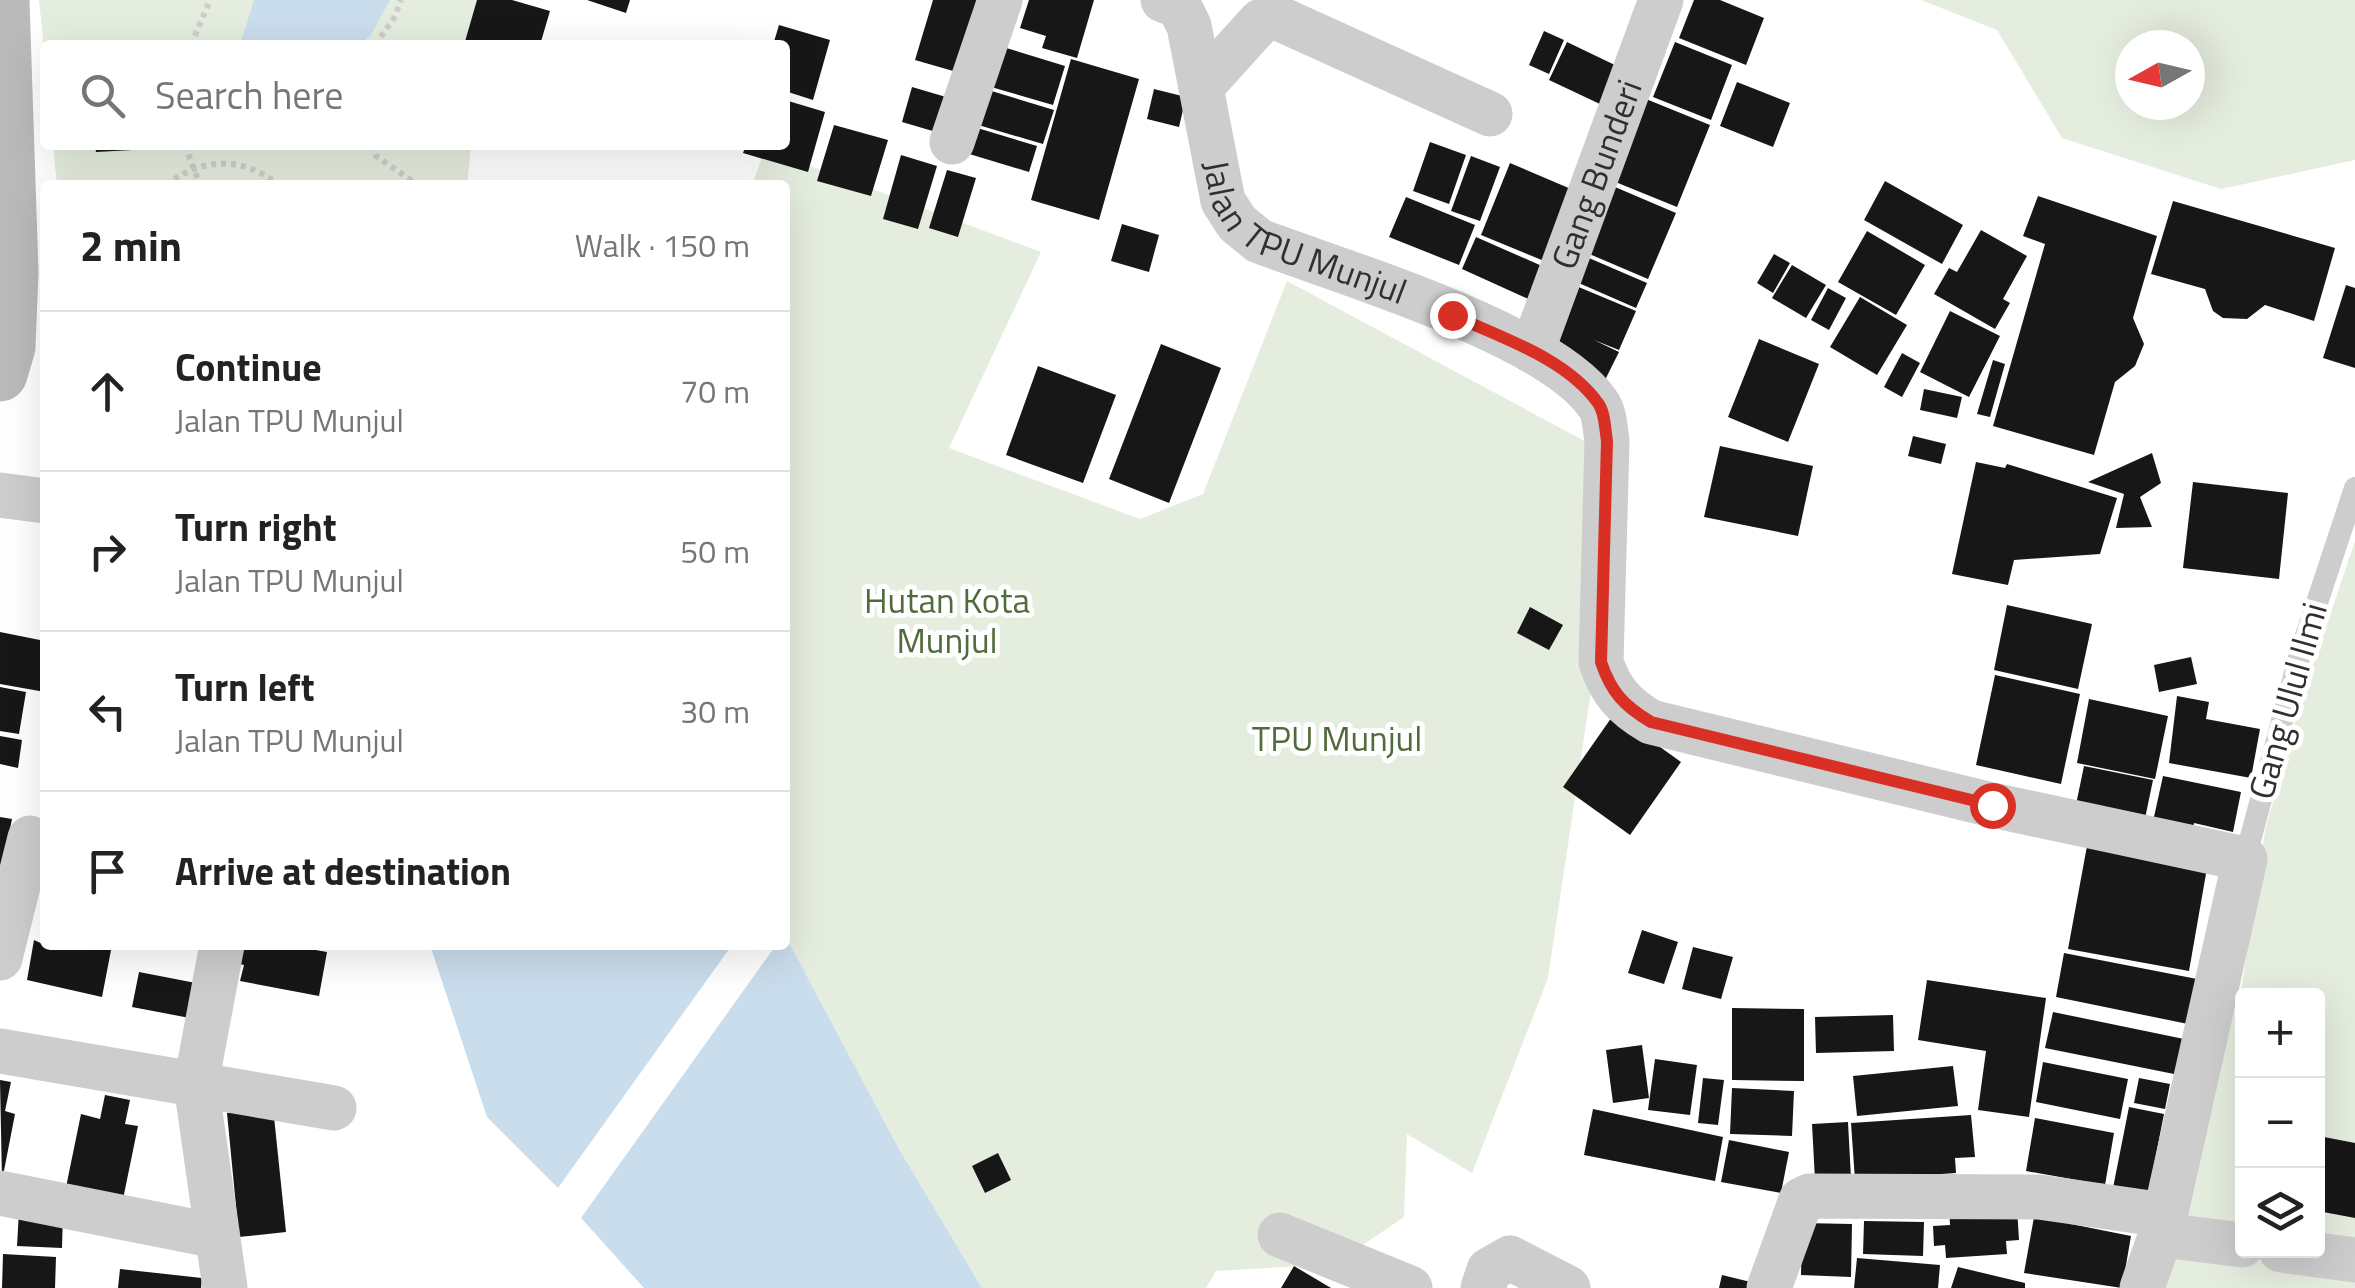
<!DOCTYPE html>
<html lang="en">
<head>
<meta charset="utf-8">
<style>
	body { margin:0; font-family:"Titillium Web",sans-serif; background:#f6f6f6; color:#222 }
	.controls { position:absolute; right:30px; bottom:30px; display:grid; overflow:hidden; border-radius:10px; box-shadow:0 10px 40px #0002 }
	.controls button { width:90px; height:90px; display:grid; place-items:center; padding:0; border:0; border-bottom:2px solid #e0e0e0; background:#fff; color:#222; font:50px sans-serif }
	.compass { position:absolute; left:2115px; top:30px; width:90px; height:90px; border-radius:50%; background:#fff; box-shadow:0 10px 40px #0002; rotate:262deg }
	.stop { position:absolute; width:30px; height:30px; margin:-22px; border:8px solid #d93025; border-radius:50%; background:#fff }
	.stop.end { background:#d93025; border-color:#fff; box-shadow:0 2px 10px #0008 }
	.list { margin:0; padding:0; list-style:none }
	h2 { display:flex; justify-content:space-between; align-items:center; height:130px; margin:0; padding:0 40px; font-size:42px }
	h2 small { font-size:32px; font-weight:400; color:#767676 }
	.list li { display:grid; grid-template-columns:65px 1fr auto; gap:30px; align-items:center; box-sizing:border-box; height:160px; padding:0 40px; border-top:2px solid #e0e0e0 }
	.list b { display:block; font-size:38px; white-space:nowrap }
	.list p { margin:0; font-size:32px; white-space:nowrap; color:#767676 }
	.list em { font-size:32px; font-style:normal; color:#767676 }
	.icon { flex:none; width:55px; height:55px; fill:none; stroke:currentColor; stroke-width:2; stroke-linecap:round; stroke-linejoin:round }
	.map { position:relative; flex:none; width:2355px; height:1288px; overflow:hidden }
	.search { position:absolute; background:#fff; box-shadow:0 10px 40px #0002; left:40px; top:40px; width:750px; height:110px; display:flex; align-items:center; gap:25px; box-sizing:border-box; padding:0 35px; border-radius:10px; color:#767676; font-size:38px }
	.panel { position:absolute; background:#fff; box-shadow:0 10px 40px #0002; left:40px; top:180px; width:750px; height:770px; border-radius:10px }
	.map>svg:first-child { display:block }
	.green { fill:#e5edde; fill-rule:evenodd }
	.water { fill:#caddec }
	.building { fill:#171717 }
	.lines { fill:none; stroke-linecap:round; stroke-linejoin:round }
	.path { stroke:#cdcdcd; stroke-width:6; stroke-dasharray:5 5; stroke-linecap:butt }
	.lane { stroke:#cdcdcd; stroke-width:22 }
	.street { stroke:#cdcdcd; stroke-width:45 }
	.secondary { stroke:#bababa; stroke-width:55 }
	.route { stroke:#d93025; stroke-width:12 }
	.labels { text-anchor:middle; stroke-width:10; stroke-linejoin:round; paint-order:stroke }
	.street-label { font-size:35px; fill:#303030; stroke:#fff }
	.park-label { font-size:35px; fill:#506c3c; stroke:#fff }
</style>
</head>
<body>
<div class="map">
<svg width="2355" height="1288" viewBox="0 0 2355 1288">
	<rect width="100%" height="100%" fill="#fff"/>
	<path class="green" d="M39 0H505L489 45H45V60Z
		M1921 0H2355V160L2221 189 2062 138 1997 30ZM2130 45H2190V105H2130Z
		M53 145H471L467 185H57Z
		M765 149 1041 252 949 448 1140 519 1203 494 1287 281 1592 445 1594 671 1548 978 1472 1173 1407 1134 1404 1217 1335 1264 1216 1271 1206 1288H982L899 1149 785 935V185H752Z
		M2355 541V1288H2152L2242 985 2265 831 2299 707ZM2242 996H2318V1250H2242Z"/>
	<path class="water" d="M254 0H390L371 35 360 45H240Z
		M785 935 899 1149 982 1288H644L581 1218 776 945H785Z
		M430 945H732L558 1188 487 1117Z"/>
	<path class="building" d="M477 0H512L550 11 540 45H464Z
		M587 0H630L626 13Z
		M933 0H986L967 75 915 60Z
		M1029 0H1094L1077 58 1042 48 1046 36 1020 28Z
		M1694 0H1720L1764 18 1746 65 1679 38Z
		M779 25 830 40 813 100 785 91V45H773Z
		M1544 31 1564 40 1549 74 1529 65Z
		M1567 42 1619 67 1602 105 1549 80Z
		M1675 42 1732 65 1711 120 1653 97Z
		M1003 47 1065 66 1053 105 991 87Z
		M1071 59 1139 79 1099 220 1031 200Z
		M1737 82 1790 103 1773 147 1720 126Z
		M912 87 946 97 936 132 902 122Z
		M985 89 1054 110 1043 144 975 124Z
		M1154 89 1186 97 1179 127 1147 119Z
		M1646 99 1710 125 1677 207 1613 181Z
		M785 100 825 112 808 172 743 153 746 145H785Z
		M834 125 888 140 871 196 817 181Z
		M974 127 1037 146 1029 172 966 153Z
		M1430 142 1466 155 1449 204 1413 191Z
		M95 145H151V149L96 152Z
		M901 155 937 166 918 229 883 219Z
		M1471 156 1500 167 1480 221 1451 211Z
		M1510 163 1578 192 1549 263 1481 235Z
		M947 170 976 178 958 237 929 228Z
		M1885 181 1963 225 1942 264 1864 220Z
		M1615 187 1676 213 1648 279 1587 253Z
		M2038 196 2157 236 2133 318 2144 344 2135 366 2115 382 2094 455 1993 426 2045 244 2023 236Z
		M1406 197 1475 225 1459 265 1389 237Z
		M2173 201 2335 248 2314 321 2265 305 2247 319 2223 318 2213 311 2205 289 2151 274Z
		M1122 224 1159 235 1149 272 1111 261Z
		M1981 230 2027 256 2003 299 2010 303 1995 329 1934 294 1949 268 1957 272Z
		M1867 231 1925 265 1896 315 1838 282Z
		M1476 237 1551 270 1537 303 1462 269Z
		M1575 252 1647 283 1636 308 1565 277Z
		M1774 254 1790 263 1773 293 1757 283Z
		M1792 265 1826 285 1806 318 1772 298Z
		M1569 283 1636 311 1619 350 1594 340 1619 352 1604 382 1548 357Z
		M2346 285 2355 288V368L2323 358Z
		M1828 288 1846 298 1829 330 1811 320Z
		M1860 297 1907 325 1877 375 1830 347Z
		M1950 311 2000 336 1969 397 1920 372Z
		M1759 339 1819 364 1788 442 1728 417Z
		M1161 344 1221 368 1169 503 1109 479Z
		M1902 353 1920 363 1902 397 1884 387Z
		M1993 360 2005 364 1990 417 1977 414Z
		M1038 366 1116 395 1083 483 1006 455Z
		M1924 389 1962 397 1957 418 1920 410Z
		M1913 436 1946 444 1941 464 1908 456Z
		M1720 446 1813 466 1798 536 1704 517Z
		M2152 453 2161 483 2140 497 2152 527 2116 528 2124 494 2088 482Z
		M1976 462 2005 468 2007 464 2117 498 2100 554 2014 560 2008 585 1952 574Z
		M2193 482 2288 493 2279 579 2183 568Z
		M2007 605 2092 624 2078 689 1994 670Z
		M1530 607 1563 625 1549 650 1517 633Z
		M0 632 45 641V692L0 684Z
		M2191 657 2197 684 2159 692 2154 665Z
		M1995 675 2080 694 2061 784 1976 765Z
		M0 687 26 692 19 734 0 731Z
		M2177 696 2209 702 2206 719 2260 729 2251 778 2169 763Z
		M2089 699 2168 716 2155 779 2077 763Z
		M1614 714 1681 762 1630 835 1563 787Z
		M0 736 22 740 18 768 0 764Z
		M2084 766 2153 780 2142 833 2073 819Z
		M2163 776 2241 792 2233 832 2194 823 2190 844 2150 835Z
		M0 817 12 819 2 869H0Z
		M2087 846 2207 868 2189 971 2068 949Z
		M1642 930 1678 942 1664 984 1628 973Z
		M34 940 45 945H112L102 997 27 980Z
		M229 945H287L327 952 319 996 240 981 244 965 226 961Z
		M1693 947 1733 957 1721 999 1682 989Z
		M2064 953 2197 979 2188 1024 2056 997Z
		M139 972 201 984 195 1019 132 1007Z
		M1927 980 2046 998 2029 1117 1978 1110 1986 1051 1918 1040Z
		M1732 1008 1804 1009V1081L1732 1080Z
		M2053 1012 2184 1039 2174 1074 2045 1048Z
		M1893 1015 1894 1051 1816 1053 1815 1017Z
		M1642 1045 1649 1098 1613 1103 1606 1050Z
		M1655 1059 1697 1065 1690 1115 1648 1110Z
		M2043 1062 2128 1079 2120 1119 2036 1102Z
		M1953 1066 1958 1106 1857 1116 1853 1076Z
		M1703 1078 1724 1080 1718 1125 1698 1123Z
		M2139 1078 2170 1084 2165 1109 2134 1103Z
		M0 1080 11 1082 5 1111 15 1114 2 1181Z
		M1732 1088 1794 1091 1792 1136 1730 1134Z
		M105 1095 130 1100 125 1124 138 1126 121 1209 64 1197 81 1114 100 1119Z
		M273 1107 286 1232 239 1237 227 1113Z
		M2129 1107 2164 1114 2147 1200 2112 1193Z
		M1593 1109 1723 1137 1715 1181 1584 1155Z
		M1971 1115 1975 1157 1955 1158 1956 1173 1855 1180 1851 1123Z
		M2035 1118 2114 1133 2105 1185 2026 1171Z
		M1848 1122 1851 1178 1815 1180 1812 1124Z
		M2319 1136 2355 1143V1218L2318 1211Z
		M1729 1140 1789 1152 1781 1193 1721 1182Z
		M998 1153 1011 1180 985 1193 972 1166Z
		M1949 1205 2017 1208 2019 1240 2006 1241 2007 1254 1946 1258 1945 1245 1934 1246 1933 1226 1950 1225Z
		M2074 1209 2071 1224 2131 1236 2122 1288 2024 1273 2034 1217Z
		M19 1211 63 1213 62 1248 17 1246Z
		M1864 1221 1924 1222 1923 1256 1863 1254Z
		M1802 1223 1852 1224 1851 1277 1801 1275Z
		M3 1254 56 1257 55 1288H2Z
		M1857 1258 1940 1265 1938 1288H1854Z
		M1294 1266 1331 1288H1281Z
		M1958 1267 2025 1283V1288H1951Z
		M120 1269 202 1278 201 1288H118Z
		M1722 1275 1759 1284 1758 1288H1719Z"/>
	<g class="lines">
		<path class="path" d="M191 45 210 0
			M375 45 394 18 401 0
			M185 145 200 185
			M372 145 376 156 418 185
			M166 185C203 157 242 156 279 185"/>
		<path class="lane" d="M2245 859 2300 654 2355 488"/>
		<g class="street">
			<path id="s1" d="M1163 0 1179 6 1189 26 1223 201 1237 223 1259 241C1341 272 1551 334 1598 404 1605 413 1605 430 1607 441L1601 662C1611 692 1624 706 1651 722L1992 805 2245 859 2161 1234 2142 1288"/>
			<path d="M1201 87 1261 21 1276 17 1490 114"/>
			<path d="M952 142 1000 0"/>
			<path id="s2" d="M1532 351 1661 0"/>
			<path d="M0 495 45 501"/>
			<path d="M222 945 196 1084 225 1288"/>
			<path d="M0 958 30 838"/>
			<path d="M0 1051 334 1108"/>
			<path d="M0 1193 216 1236"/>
			<path d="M1280 1235 1410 1288"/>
			<path d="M2171 1236 2242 1245"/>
			<path d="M2281 1250 2355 1260"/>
			<path d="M1483 1288 1489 1270 1510 1258 1568 1288"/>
			<path d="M1769 1288 1801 1200 1809 1196 2039 1197 2164 1215"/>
		</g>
		<path class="secondary" d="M0 374 8 347 11 273 2 0"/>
	</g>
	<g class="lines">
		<path class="route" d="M1452 315C1500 337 1566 358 1598 403 1605 412 1605 429 1607 441L1601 662C1611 692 1624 706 1651 722L1992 805"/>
	</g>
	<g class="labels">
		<g class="street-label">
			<text dy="12" stroke="none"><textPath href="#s2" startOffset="188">Gang Bunderi</textPath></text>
			<text dy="12" stroke="none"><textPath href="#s1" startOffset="302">Jalan TPU Munjul</textPath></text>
			<text transform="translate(2288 701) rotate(-74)" y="12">Gang Ulul Ilmi</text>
		</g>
		<g class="park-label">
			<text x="947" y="613">Hutan Kota<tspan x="947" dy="40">Munjul</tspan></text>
			<text x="1337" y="751">TPU Munjul</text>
		</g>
	</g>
</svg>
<div class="controls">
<button>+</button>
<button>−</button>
<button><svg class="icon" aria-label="layers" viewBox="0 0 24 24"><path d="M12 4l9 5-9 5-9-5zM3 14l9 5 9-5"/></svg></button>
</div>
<svg class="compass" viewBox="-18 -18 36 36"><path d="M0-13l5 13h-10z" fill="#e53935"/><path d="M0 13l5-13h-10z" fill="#767676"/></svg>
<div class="stop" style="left:1992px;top:805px"></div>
<div class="stop end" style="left:1452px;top:315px"></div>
<div class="search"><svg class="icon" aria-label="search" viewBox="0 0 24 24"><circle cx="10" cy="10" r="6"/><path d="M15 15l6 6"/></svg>Search here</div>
<section class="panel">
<h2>2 min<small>Walk · 150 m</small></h2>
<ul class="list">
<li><svg class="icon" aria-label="ahead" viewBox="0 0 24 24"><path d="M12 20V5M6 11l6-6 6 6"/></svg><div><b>Continue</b><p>Jalan TPU Munjul</p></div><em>70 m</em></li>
<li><svg class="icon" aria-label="right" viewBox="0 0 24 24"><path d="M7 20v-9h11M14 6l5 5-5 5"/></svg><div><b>Turn right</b><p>Jalan TPU Munjul</p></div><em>50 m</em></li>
<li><svg class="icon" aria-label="left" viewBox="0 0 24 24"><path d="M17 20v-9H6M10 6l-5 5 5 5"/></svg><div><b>Turn left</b><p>Jalan TPU Munjul</p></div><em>30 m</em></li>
<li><svg class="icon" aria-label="arrive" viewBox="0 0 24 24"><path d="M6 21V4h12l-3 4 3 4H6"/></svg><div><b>Arrive at destination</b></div></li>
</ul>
</section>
</div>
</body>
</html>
